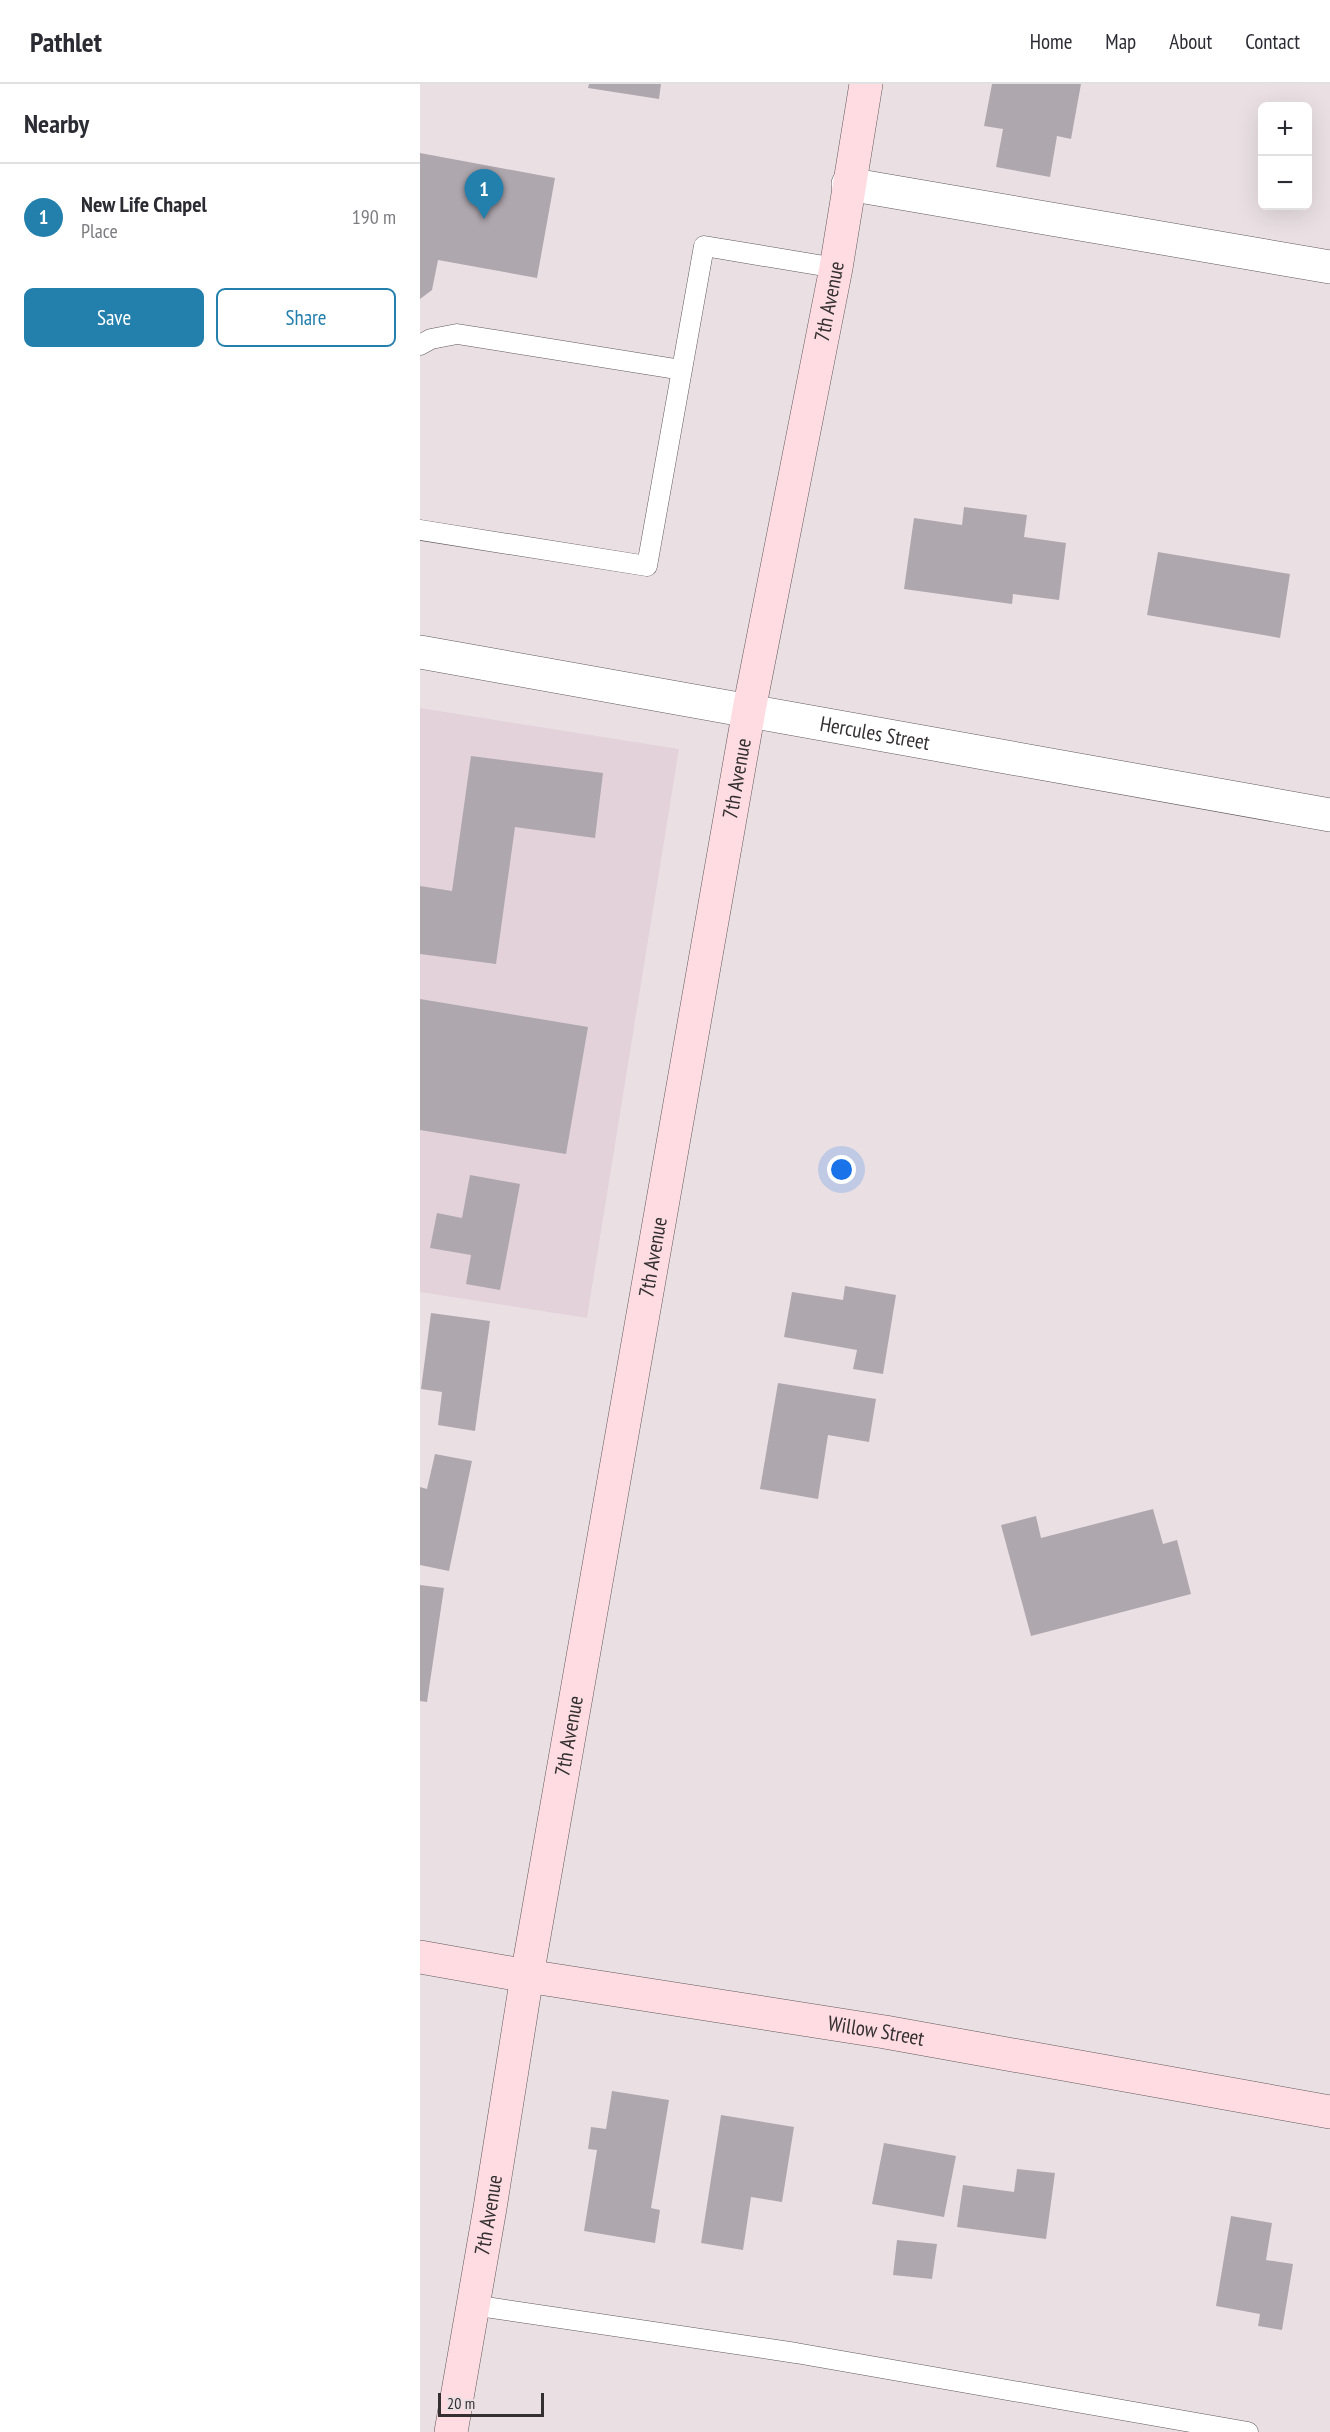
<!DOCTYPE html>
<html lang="en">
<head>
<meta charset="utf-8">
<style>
	body { margin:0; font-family:"PT Sans Narrow",sans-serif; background:#f2f2f3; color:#2b2b33 }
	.controls { position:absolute; right:18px; top:18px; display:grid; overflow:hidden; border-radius:9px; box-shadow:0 6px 24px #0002 }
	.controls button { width:54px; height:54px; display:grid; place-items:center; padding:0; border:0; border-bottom:2px solid #e1e1e2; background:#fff; color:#2b2b33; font:30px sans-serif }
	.scale { position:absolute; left:18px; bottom:15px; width:106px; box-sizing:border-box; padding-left:6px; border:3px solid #343032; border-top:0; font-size:16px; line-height:21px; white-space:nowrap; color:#343032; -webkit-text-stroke:4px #eae0e4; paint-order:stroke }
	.you { position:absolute; left:422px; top:1086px; width:21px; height:21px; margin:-15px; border:4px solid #fff; border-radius:50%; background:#1a73e8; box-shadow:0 0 0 9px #1a73e833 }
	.badge { display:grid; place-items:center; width:39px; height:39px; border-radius:50%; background:#237fac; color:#fff; font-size:20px; font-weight:700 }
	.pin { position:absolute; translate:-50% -50px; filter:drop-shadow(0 2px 3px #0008) }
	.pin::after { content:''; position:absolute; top:32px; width:21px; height:18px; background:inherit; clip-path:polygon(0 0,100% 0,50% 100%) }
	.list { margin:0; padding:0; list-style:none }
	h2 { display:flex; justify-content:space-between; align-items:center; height:78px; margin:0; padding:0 24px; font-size:26px }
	h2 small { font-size:20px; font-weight:400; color:#7c7c81 }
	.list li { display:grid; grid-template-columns:39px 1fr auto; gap:18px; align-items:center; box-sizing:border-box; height:108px; padding:0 24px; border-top:2px solid #e1e1e2 }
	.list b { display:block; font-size:22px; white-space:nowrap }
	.list p { margin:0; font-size:20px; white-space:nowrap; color:#7c7c81 }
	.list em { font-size:20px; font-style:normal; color:#7c7c81 }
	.actions { display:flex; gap:12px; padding:18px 24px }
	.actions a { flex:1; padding:14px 0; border:2px solid #237fac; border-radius:9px; text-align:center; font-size:21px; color:#237fac }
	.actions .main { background:#237fac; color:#fff }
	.map { position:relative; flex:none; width:910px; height:2348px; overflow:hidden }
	header { display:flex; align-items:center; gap:36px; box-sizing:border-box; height:84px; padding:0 30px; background:#fff; border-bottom:2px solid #e1e1e2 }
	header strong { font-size:28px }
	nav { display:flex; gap:33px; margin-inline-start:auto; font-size:21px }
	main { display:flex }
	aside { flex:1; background:#fff }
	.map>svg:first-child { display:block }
	.built { fill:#e3d2da }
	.building { fill:#aea7ae }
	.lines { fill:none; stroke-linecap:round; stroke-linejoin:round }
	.lane-casing { stroke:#60585b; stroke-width:21 }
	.street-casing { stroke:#60585b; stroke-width:34 }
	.secondary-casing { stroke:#60585b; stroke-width:34 }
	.lane { stroke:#fff; stroke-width:20 }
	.street { stroke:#fff; stroke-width:33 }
	.secondary { stroke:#fedce2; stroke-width:33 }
	.labels { text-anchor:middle; stroke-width:4.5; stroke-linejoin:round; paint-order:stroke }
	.street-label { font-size:21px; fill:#343032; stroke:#eae0e4 }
</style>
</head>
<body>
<header>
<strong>Pathlet</strong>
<nav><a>Home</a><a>Map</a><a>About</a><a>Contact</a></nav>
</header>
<main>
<aside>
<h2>Nearby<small></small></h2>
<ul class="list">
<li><span class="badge">1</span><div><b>New Life Chapel</b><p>Place</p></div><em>190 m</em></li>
</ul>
<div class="actions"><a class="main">Save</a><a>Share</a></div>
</aside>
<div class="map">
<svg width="910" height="2348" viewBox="0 0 910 2348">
	<rect width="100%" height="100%" fill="#eae0e4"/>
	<path class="built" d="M0 624 259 665 167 1234 0 1208Z"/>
	<path class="building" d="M169 0H241L239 15 168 4Z
		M572 0H661L651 55 637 52 630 93 576 83 583 45 564 42Z
		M0 69 135 94 117 194 18 176 12 206 0 215Z
		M544 423 607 431 604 453 646 459 639 516 593 510 592 520 484 505 494 434 542 441Z
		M738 468 870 490 860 554 727 531Z
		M51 672 183 689 175 754 95 743 76 880 0 870V802L32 807Z
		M0 915 168 943 146 1070 0 1046Z
		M50 1091 100 1100 80 1206 46 1200 51 1171 10 1164 17 1129 42 1134Z
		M425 1202 476 1211 463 1290 433 1285 437 1266 364 1253 372 1208 423 1216Z
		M11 1229 70 1237 55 1347 18 1341 22 1308 1 1305Z
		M358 1299 456 1315 449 1358 408 1351 398 1415 340 1405Z
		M15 1370 52 1377 29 1487 0 1481V1403L7 1405Z
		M733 1425 743 1460 757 1456 771 1510 611 1552 581 1441 616 1432 621 1454Z
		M0 1501 24 1504 7 1618 0 1617Z
		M192 2007 249 2016 231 2124 240 2126 235 2159 164 2147 177 2066 168 2065 171 2043 186 2045Z
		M301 2031 374 2043 362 2118 331 2113 323 2166 281 2159Z
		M464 2059 536 2072 524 2133 452 2120Z
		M597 2085 635 2089 626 2155 537 2143 543 2101 594 2108Z
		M811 2132 852 2139 846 2176 873 2180 862 2246 838 2242 840 2230 796 2222Z
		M477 2156 517 2160 512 2195 473 2191Z"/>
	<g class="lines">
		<g class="lane-casing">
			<path id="lane" d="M0 261 11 255 37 250 262 286
				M0 446 227 482 284 162 416 184
				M52 2221 376 2269 828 2348"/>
		</g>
		<g class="street-casing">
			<g id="street">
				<path d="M428 100 910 183"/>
				<path id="s1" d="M0 568 910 731"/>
			</g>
		</g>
		<g class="secondary-casing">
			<g id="secondary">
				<path id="s2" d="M0 1873 107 1892 465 1948 910 2028"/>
				<path id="s3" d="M31 2348 70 2124 107 1892 329 626 416 184 446 0"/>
			</g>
		</g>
		<use href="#lane" class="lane"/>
		<use href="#street" class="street"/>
		<use href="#secondary" class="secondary"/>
	</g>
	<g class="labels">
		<g class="street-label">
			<text dy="7" stroke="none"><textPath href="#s3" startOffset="2164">7th Avenue</textPath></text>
			<text dy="7" stroke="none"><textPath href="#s1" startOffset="462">Hercules Street</textPath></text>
			<text dy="7" stroke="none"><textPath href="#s3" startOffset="1678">7th Avenue</textPath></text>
			<text dy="7" stroke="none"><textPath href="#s3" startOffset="1192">7th Avenue</textPath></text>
			<text dy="7" stroke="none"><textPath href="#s3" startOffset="706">7th Avenue</textPath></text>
			<text dy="7" stroke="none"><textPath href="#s2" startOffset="462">Willow Street</textPath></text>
			<text dy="7" stroke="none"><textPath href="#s3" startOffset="220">7th Avenue</textPath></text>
		</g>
	</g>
</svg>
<div class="controls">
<button>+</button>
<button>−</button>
</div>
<div class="scale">20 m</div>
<div class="you"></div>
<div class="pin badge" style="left:64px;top:135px">1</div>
</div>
</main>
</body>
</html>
